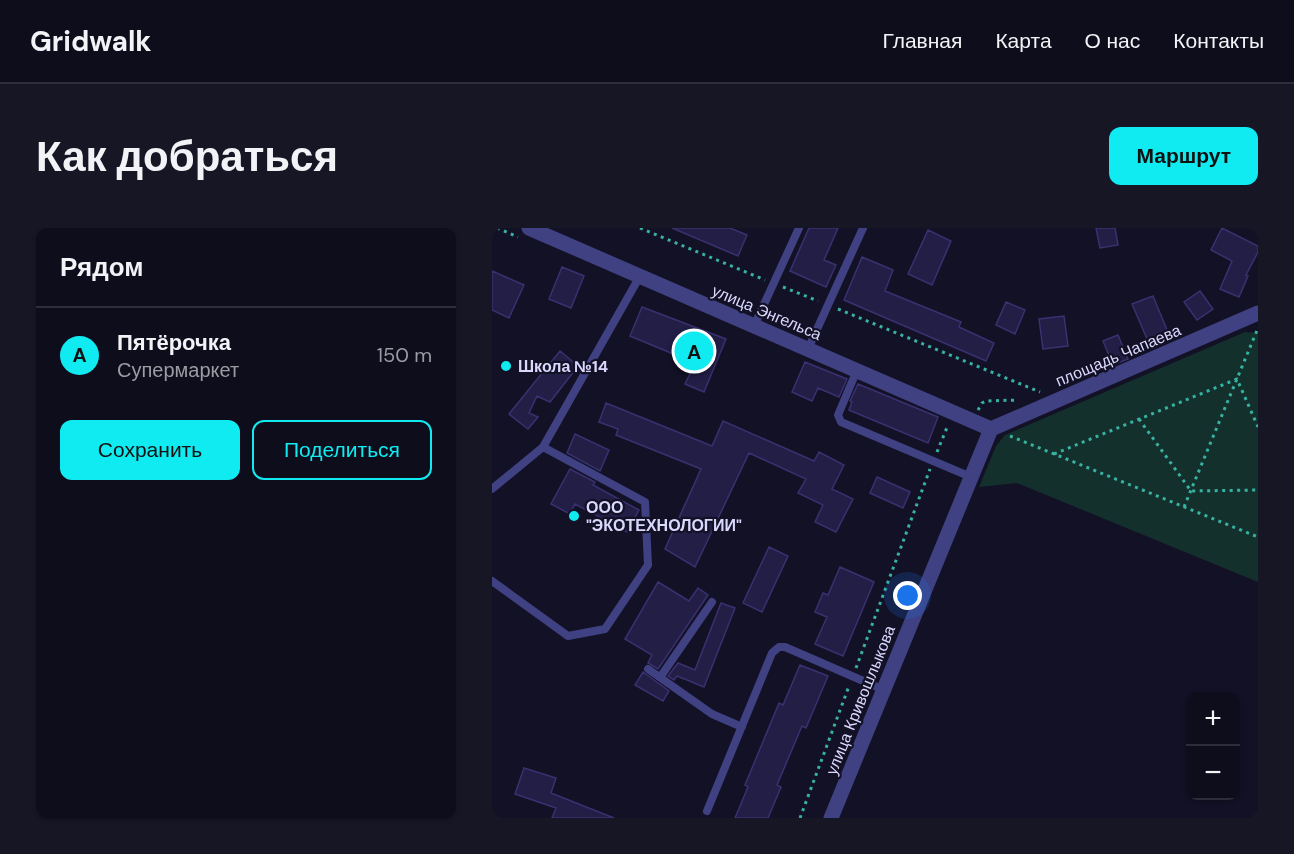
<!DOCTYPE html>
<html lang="ru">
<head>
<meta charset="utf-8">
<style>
	body { margin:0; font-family:"DM Sans",sans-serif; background:#171625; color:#f1f3f6 }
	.controls { position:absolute; right:18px; bottom:18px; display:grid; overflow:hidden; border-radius:12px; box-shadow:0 2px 4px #0004 }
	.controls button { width:54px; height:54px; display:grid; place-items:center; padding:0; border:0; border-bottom:2px solid #2e2d3b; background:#0e0d1c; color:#f1f3f6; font:30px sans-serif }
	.you { position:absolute; left:416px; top:368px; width:21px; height:21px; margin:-15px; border:4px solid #fff; border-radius:50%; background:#1a73e8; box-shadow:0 0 0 9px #1a73e833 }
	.badge { display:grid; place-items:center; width:39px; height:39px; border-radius:50%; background:#10ebf1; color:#111; font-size:20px; font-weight:700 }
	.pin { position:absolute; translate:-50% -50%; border:3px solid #fff; box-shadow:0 2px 6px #0006 }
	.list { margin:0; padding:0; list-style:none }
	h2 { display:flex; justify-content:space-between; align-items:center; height:78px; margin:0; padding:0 24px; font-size:26px }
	h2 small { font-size:20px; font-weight:400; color:#9b9ca3 }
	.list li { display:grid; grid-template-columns:39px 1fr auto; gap:18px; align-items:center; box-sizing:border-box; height:96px; padding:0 24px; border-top:2px solid #2e2d3b }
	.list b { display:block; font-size:22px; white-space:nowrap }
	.list p { margin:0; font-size:20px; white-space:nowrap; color:#9b9ca3 }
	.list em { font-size:20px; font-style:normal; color:#9b9ca3 }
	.actions { display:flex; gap:12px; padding:18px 24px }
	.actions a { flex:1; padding:14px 0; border:2px solid #10ebf1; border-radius:12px; text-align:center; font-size:21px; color:#10ebf1 }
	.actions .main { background:#10ebf1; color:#111 }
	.map { position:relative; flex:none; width:766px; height:590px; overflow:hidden; border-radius:12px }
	header { display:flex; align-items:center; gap:36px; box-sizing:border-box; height:84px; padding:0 30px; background:#0e0d1c; border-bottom:2px solid #2e2d3b }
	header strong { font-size:28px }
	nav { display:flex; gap:33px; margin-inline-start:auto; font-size:21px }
	.intro { display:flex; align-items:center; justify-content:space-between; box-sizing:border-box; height:144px; padding:0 36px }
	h1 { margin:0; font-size:42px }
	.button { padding:15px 27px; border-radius:12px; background:#10ebf1; color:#111; font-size:21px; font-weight:700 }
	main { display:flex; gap:36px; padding:0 36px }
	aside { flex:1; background:#0e0d1c; border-radius:12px; box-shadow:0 2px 4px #0004 }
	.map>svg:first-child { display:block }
	.green { fill:#14302d }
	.building { fill:#231e46; stroke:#393170; stroke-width:1.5 }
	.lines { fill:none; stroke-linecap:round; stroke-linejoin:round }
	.path { stroke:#37b2a1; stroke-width:3; stroke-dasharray:3 4.5; stroke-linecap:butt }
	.lane { stroke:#3f4182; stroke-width:8 }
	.street { stroke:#3f4182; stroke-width:15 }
	.poi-dot { fill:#10ebf1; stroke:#131126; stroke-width:2 }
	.labels { text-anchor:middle; stroke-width:4.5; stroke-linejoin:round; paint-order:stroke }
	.street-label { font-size:16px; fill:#dad8fd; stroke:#131126 }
	.poi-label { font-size:16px; font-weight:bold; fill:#dad8fd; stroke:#131126; text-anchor:start }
</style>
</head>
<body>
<header>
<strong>Gridwalk</strong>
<nav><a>Главная</a><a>Карта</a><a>О нас</a><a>Контакты</a></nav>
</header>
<div class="intro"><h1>Как добраться</h1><a class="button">Маршрут</a></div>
<main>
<aside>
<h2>Рядом<small></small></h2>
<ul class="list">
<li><span class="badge">A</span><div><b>Пятёрочка</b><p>Супермаркет</p></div><em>150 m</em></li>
</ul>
<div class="actions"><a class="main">Сохранить</a><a>Поделиться</a></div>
</aside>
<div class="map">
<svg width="766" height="590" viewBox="0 0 766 590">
	<rect width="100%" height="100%" fill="#131126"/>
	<path class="green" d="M753 104 766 105V354L525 255 487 259 504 218 513 207Z"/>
	<path class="building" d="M180 0H238L255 7 246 28Z
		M317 0H346L332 32 344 37 334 59 298 43Z
		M604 0H623L626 17 608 20Z
		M730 0 766 18V24L754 47 756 48 747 69 728 61 740 33 719 22Z
		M436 2 459 13 440 57 416 46Z
		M370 29 401 42 393 63 469 94 467 99 502 115 494 133 352 72Z
		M70 39 92 48 79 80 57 71Z
		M0 43 32 57 17 90 0 82Z
		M708 63 721 81 705 92 692 74Z
		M661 68 678 109 658 118 640 76Z
		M514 74 533 82 523 106 504 97Z
		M150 79 234 111 212 164 193 156 203 135 138 108Z
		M572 88 576 118 551 121 547 91Z
		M626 107 636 131 621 137 611 113Z
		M68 123 86 138 58 174 45 168 37 185 46 189 36 201 17 186Z
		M313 134 355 151 347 169 326 160 320 173 300 164Z
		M366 156 446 189 436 215 357 182 360 174 358 173Z
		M114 175 220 218 231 193 322 233 327 224 352 237 340 261 361 271 344 304 323 294 331 277 306 265 314 251 257 225 203 339 173 321 209 241 124 207 126 201 107 194Z
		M83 206 117 222 108 243 75 225Z
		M78 241 103 254 101 257 147 282 135 304 83 276 78 286 59 276Z
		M385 249 418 264 411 280 378 265Z
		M277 319 296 328 270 384 251 375Z
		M348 339 382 354 351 428 323 416 335 389 323 384 331 365 336 367Z
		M166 354 197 373 206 360 216 367 166 441 156 435 160 427 133 411Z
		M229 375 243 380 212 459 185 448 182 452 176 448 186 435 203 442Z
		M308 437 336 448 314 500 310 498 285 557 289 559 276 590H243L256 559 253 557 287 475 291 477Z
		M151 444 177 463 171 473 143 457Z
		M32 540 64 550 59 565 122 590H60L64 580 23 566Z"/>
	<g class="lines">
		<path class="path" d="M5 0 26 9
			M148 0 273 52
			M291 59 326 73
			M346 81 548 164
			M486 182 490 175 494 173 526 172
			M647 191 699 263 766 262
			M518 208 766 309
			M445 224 456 197
			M562 226 745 151 766 199
			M692 279 766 100
			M364 440 438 241
			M308 590 357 458"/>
		<path class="lane" d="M262 98 307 0
			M316 121 371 0
			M365 142 346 187 349 194 479 249
			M0 261 51 219 148 48
			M0 353 76 408 113 401 156 337 153 274 51 219
			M156 441 220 486 250 499
			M169 448 220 374
			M215 583 280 425 287 419H293L392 462"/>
		<path class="street" d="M37 0 499 201
			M499 201 766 85
			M339 590 499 201"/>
	</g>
	<g class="poi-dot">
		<circle cx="14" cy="138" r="6"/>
		<circle cx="82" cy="288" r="6"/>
	</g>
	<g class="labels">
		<g class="street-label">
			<text transform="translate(275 84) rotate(23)" y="6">улица Энгельса</text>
			<text transform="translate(626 127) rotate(-23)" y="6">площадь Чапаева</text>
			<text transform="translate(368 472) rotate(-68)" y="6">улица Кривошлыкова</text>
		</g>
		<g class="poi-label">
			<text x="26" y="144">Школа №14</text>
			<text x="94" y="285">ООО<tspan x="94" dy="18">"ЭКОТЕХНОЛОГИИ"</tspan></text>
		</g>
	</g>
</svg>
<div class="controls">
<button>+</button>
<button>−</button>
</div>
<div class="you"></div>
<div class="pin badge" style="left:202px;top:123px">A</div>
</div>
</main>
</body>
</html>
